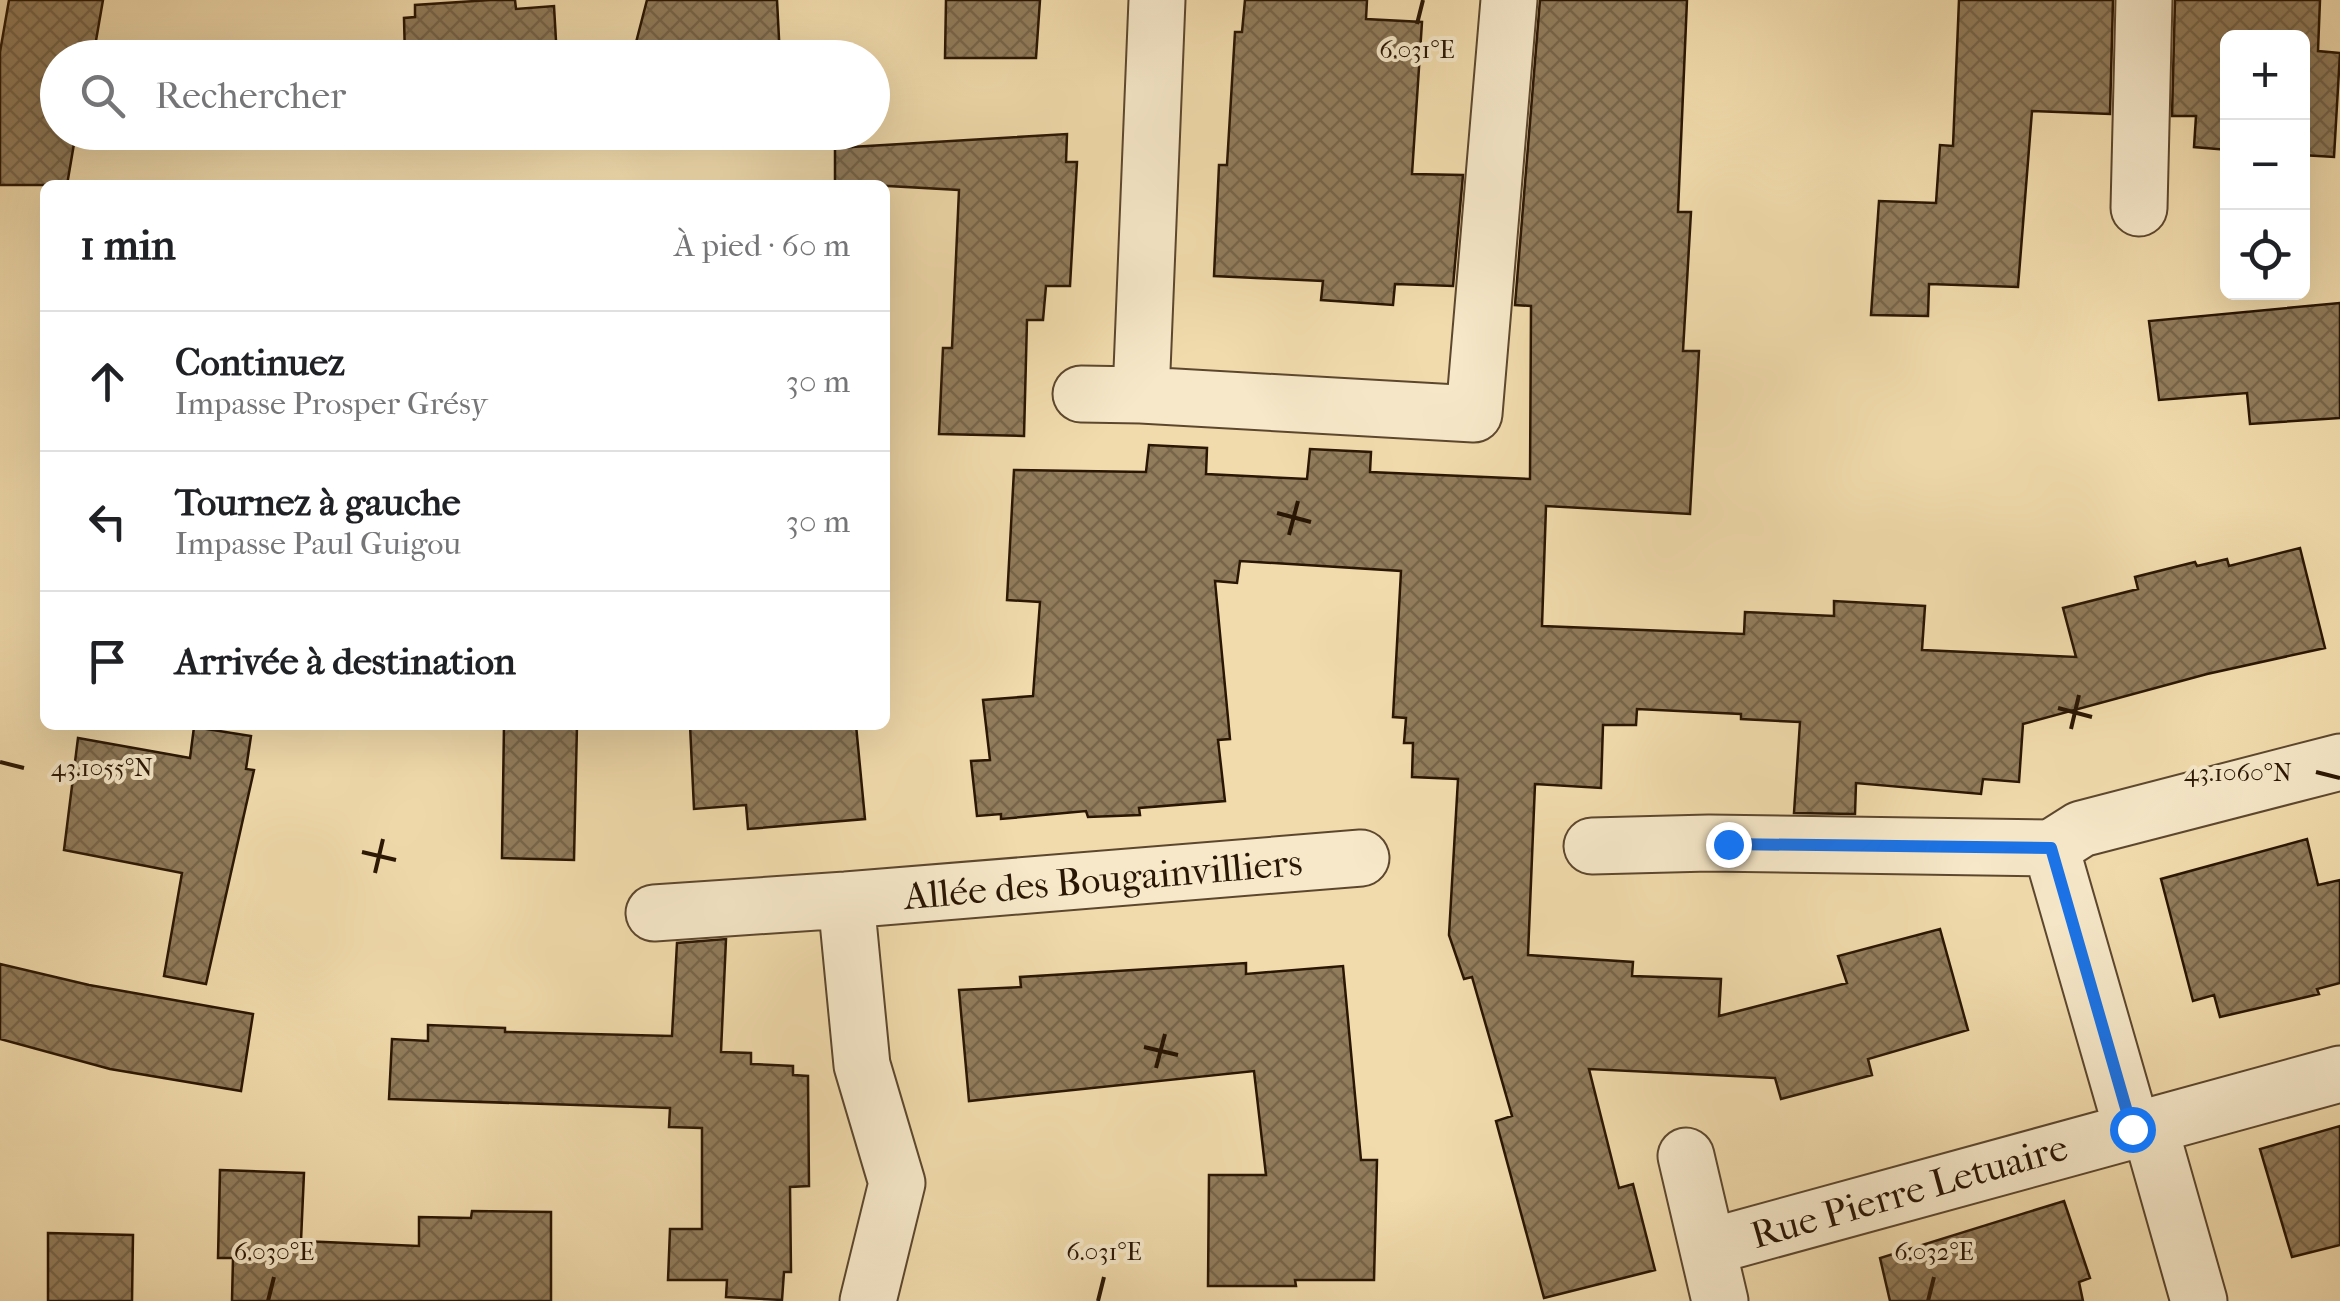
<!DOCTYPE html>
<html lang="fr">
<head>
<meta charset="utf-8">
<style>
	body { margin:0; font-family:"IM FELL French Canon",serif; background:#f6f6f6; color:#202124 }
	.controls { position:absolute; right:30px; top:30px; display:grid; overflow:hidden; border-radius:15px; box-shadow:0 10px 40px #0002 }
	.controls button { width:90px; height:90px; display:grid; place-items:center; padding:0; border:0; border-bottom:2px solid #e0e0e0; background:#fff; color:#202124; font:50px sans-serif }
	.stop { position:absolute; width:30px; height:30px; margin:-22px; border:8px solid #1a73e8; border-radius:50%; background:#fff }
	.stop.end { background:#1a73e8; border-color:#fff; box-shadow:0 2px 10px #0008 }
	.list { margin:0; padding:0; list-style:none }
	h2 { display:flex; justify-content:space-between; align-items:center; height:130px; margin:0; padding:0 40px; font-size:42px }
	h2 small { font-size:32px; font-weight:400; color:#757577 }
	.list li { display:grid; grid-template-columns:65px 1fr auto; gap:30px; align-items:center; box-sizing:border-box; height:140px; padding:0 40px; border-top:2px solid #e0e0e0 }
	.list b { display:block; font-size:38px; white-space:nowrap }
	.list p { margin:0; font-size:32px; white-space:nowrap; color:#757577 }
	.list em { font-size:32px; font-style:normal; color:#757577 }
	.icon { flex:none; width:55px; height:55px; fill:none; stroke:currentColor; stroke-width:2; stroke-linecap:round; stroke-linejoin:round }
	.map { position:relative; flex:none; width:2340px; height:1301px; overflow:hidden }
	.search { position:absolute; background:#fff; box-shadow:0 10px 40px #0002; left:40px; top:40px; width:850px; height:110px; display:flex; align-items:center; gap:25px; box-sizing:border-box; padding:0 35px; border-radius:55px; color:#757577; font-size:38px }
	.panel { position:absolute; background:#fff; box-shadow:0 10px 40px #0002; left:40px; top:180px; width:850px; height:550px; border-radius:15px }
	.map>svg:first-child { display:block }
	.building { fill:url(#building-cross-hatch); stroke:#2a1604; stroke-width:2.5 }
	.lines { fill:none; stroke-linecap:round; stroke-linejoin:round }
	.minor-casing { stroke:#5c472e; stroke-width:59 }
	.minor { stroke:#f6e8c9; stroke-width:55 }
	.route { stroke:#1a73e8; stroke-width:12 }
	.ticks { fill:none; stroke:#2a1604; stroke-width:4 }
	.labels { text-anchor:middle; stroke-width:8; stroke-linejoin:round; paint-order:stroke }
	.street-label { font-size:38px; fill:#2a1604; stroke:#f6e8c9 }
	.ticks-label { font-size:25px; text-anchor:middle; fill:#2a1604; stroke:#f6e8c9; stroke-width:8; stroke-linejoin:round; paint-order:stroke }
</style>
</head>
<body>
<div class="map">
<svg width="2340" height="1301" viewBox="0 0 2340 1301">
	<defs>
		<pattern id="building-cross-hatch" width="8" height="8" patternUnits="userSpaceOnUse" patternTransform="scale(2.5)"><rect width="8" height="8" fill="#917c5b"/><path d="M0 0l8 8M0 8l8-8" fill="none" stroke="#776549"/></pattern>
	</defs>
	<rect width="100%" height="100%" fill="#f1dbac"/>
	<filter id="stains"><feTurbulence type="fractalNoise" baseFrequency=".002" numOctaves="4"/><feColorMatrix values="0 0 0 0 .2 0 0 0 0 .09 0 0 0 0 .02 0 0 0 .5 -.17"/></filter>
	<radialGradient id="worn" r=".72"><stop offset=".6" stop-color="#630" stop-opacity="0"/><stop offset="1" stop-color="#630" stop-opacity=".3"/></radialGradient>
	<path class="building" d="M9 0H103L93 58H58V132H76L67 185H0V52Z
		M490 0H515L516 9 554 6 557 58H405L404 18 415 17V5Z
		M647 0H777L780 58H632Z
		M946 0H1040L1036 58H945Z
		M1245 0H1367L1366 19 1422 22 1412 174 1463 175 1453 286 1395 284 1393 305 1321 300 1323 281 1214 276 1219 165H1227L1235 32H1242Z
		M1540 0H1687L1678 212H1691L1683 351H1699L1690 514 1546 506 1542 626 1744 634 1745 612 1834 616V601L1925 606 1922 650 2076 657 2063 608 2138 589 2135 577 2195 562 2197 566 2227 559 2229 566 2300 548 2325 648 2207 674 2023 724 2019 782 1983 779 1981 794 1856 783 1855 814 1794 813 1800 722 1741 719V714L1637 709 1636 725H1603L1601 788 1535 784 1528 955 1633 962 1632 976 1721 979 1719 1016 1847 983 1838 956 1940 929 1968 1030 1868 1059 1872 1075 1781 1099 1775 1078 1589 1069 1619 1188 1633 1184 1655 1270 1544 1298 1496 1121 1512 1116 1472 977 1464 979 1449 935 1458 779 1412 777 1413 743H1404L1406 718 1393 717 1401 571 1240 561 1237 583 1215 581 1230 739 1218 740 1225 801 1139 808 1140 815 1088 817 1086 811 1001 819V814L977 816 971 761 990 760 983 700 1033 696 1040 602 1007 600 1014 470 1146 472 1149 445 1207 448 1206 474 1307 479 1310 449 1371 452 1370 472 1530 479 1531 306 1515 305Z
		M1959 0H2113L2110 114 2032 111 2018 287 1929 284 1928 316 1871 315 1879 201 1936 203 1940 145 1953 146Z
		M2175 0H2320L2318 51 2340 53 2334 157 2302 155V38H2228V150L2194 147 2196 116H2172Z
		M1067 134 1066 162H1077L1070 286H1046L1043 320H1027L1024 436 939 434 943 348H952L959 190 835 183V148Z
		M2340 303V418L2250 424 2247 393 2159 400 2149 321Z
		M504 725H577L574 860 502 858Z
		M690 725H856L865 819 748 829 746 805 694 809Z
		M194 727 251 736 246 769 254 770 206 984 164 976 182 873 64 850 78 738 190 758Z
		M2307 839 2318 885 2340 880V983L2317 989 2319 994 2220 1017 2214 995 2193 1001 2161 879Z
		M726 939 721 1052 751 1053V1064L793 1066V1075L808 1076 809 1186 790 1187 791 1272H784L782 1300 726 1297 727 1280H668L670 1229H702V1128L669 1127 670 1108 389 1099 392 1039 428 1041V1025L505 1028V1032L672 1036 677 943Z
		M1246 963V974L1343 966 1361 1160H1377L1374 1280H1295L1296 1286H1208L1209 1175H1266L1254 1071 969 1101 959 990 1021 987 1020 977Z
		M0 964 89 985 253 1014 241 1091 110 1069 0 1039Z
		M2340 1126V1245L2292 1257 2260 1149Z
		M220 1170 304 1173 301 1241 419 1246V1217L471 1218 472 1211 551 1212V1301H232L233 1258H218Z
		M2064 1201 2090 1278 2079 1282 2083 1301H1890L1880 1258Z
		M48 1233 133 1235 132 1301H48Z"/>
	<g class="lines">
		<g class="minor-casing">
			<path id="minor" d="M2139 208 2144 0
				M1081 394 1141 395 1157 0
				M1141 395 1474 414 1509 0
				M1592 846 1709 843 2051 848
				M654 913 846 900
				M2149 1125 2199 1301
				M2132 1129 2051 848 2081 829 2340 762
				M1686 1156 1720 1301
				M1709 1247 2340 1074
				M868 1301 897 1183 862 1065 846 900 1361 858"/>
		</g>
		<use href="#minor" class="minor"/>
	</g>
	<g class="lines">
		<path class="route" d="M1728 844 2051 848 2132 1129"/>
	</g>
	<path class="ticks" d="M1417 24 1423 0M1277 513 1311 522M1289 535 1298 501M2058 708 2092 717M2071 729 2079 695M0 762 24 768M2316 772 2340 778M362 852 396 860M375 873 383 839M1144 1047 1178 1055M1156 1068 1165 1034M268 1301 274 1277M1098 1301 1104 1277M1928 1301 1934 1277"/>
	<g class="labels">
		<g class="street-label">
			<text transform="translate(1103 879) rotate(-5)" y="13">Allée des Bougainvilliers</text>
			<text transform="translate(1909 1191) rotate(-16)" y="13">Rue Pierre Letuaire</text>
		</g>
	</g>
	<g class="ticks-label">
		<text x="1417" y="58">6.031°E</text>
		<text x="102" y="776">43.1055°N</text>
		<text x="2238" y="781">43.1060°N</text>
		<text x="274" y="1260">6.030°E</text>
		<text x="1104" y="1260">6.031°E</text>
		<text x="1934" y="1260">6.032°E</text>
	</g>
	<rect width="100%" height="100%" filter="url(#stains)"/>
	<rect width="100%" height="100%" fill="url(#worn)"/>
</svg>
<div class="controls">
<button>+</button>
<button>−</button>
<button><svg class="icon" aria-label="locate" viewBox="0 0 24 24"><circle cx="12" cy="12" r="6"/><path d="M12 2v4M12 18v4M2 12h4M18 12h4"/></svg></button>
</div>
<div class="stop" style="left:2132px;top:1129px"></div>
<div class="stop end" style="left:1728px;top:844px"></div>
<div class="search"><svg class="icon" aria-label="search" viewBox="0 0 24 24"><circle cx="10" cy="10" r="6"/><path d="M15 15l6 6"/></svg>Rechercher</div>
<section class="panel">
<h2>1 min<small>À pied · 60 m</small></h2>
<ul class="list">
<li><svg class="icon" aria-label="ahead" viewBox="0 0 24 24"><path d="M12 20V5M6 11l6-6 6 6"/></svg><div><b>Continuez</b><p>Impasse Prosper Grésy</p></div><em>30 m</em></li>
<li><svg class="icon" aria-label="left" viewBox="0 0 24 24"><path d="M17 20v-9H6M10 6l-5 5 5 5"/></svg><div><b>Tournez à gauche</b><p>Impasse Paul Guigou</p></div><em>30 m</em></li>
<li><svg class="icon" aria-label="arrive" viewBox="0 0 24 24"><path d="M6 21V4h12l-3 4 3 4H6"/></svg><div><b>Arrivée à destination</b></div></li>
</ul>
</section>
</div>
</body>
</html>
